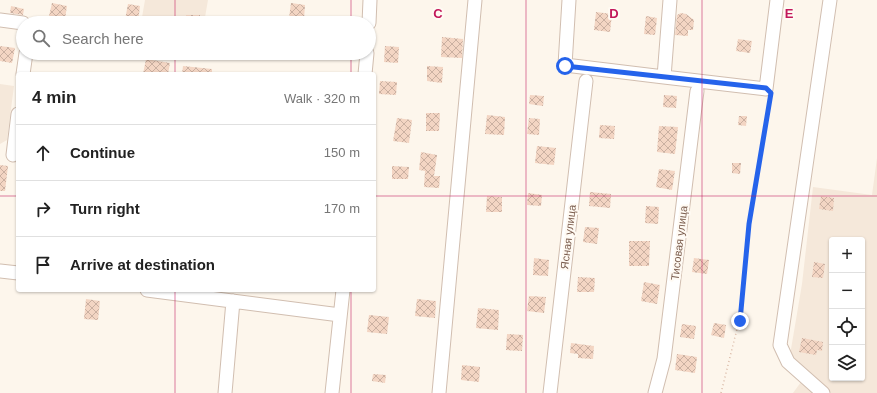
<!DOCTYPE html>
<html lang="en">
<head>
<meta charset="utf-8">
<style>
	body { margin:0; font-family:Arial,sans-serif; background:#f6f6f6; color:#222 }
	.controls { position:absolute; right:12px; bottom:12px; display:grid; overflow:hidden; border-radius:4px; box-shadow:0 1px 3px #0004 }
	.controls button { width:36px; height:36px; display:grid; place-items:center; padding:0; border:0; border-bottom:1px solid #e0e0e0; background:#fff; color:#222; font:20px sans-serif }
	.stop { position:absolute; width:12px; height:12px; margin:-9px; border:3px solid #2563eb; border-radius:50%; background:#fff }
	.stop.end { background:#2563eb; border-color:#fff; box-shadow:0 1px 4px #0008 }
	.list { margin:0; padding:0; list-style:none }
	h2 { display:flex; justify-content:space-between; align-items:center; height:52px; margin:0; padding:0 16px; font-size:17px }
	h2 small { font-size:13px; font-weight:400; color:#767676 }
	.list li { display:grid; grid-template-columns:26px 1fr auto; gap:12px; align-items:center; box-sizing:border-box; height:56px; padding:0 16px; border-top:1px solid #e0e0e0 }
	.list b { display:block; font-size:15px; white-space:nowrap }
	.list em { font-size:13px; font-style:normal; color:#767676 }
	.icon { flex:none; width:22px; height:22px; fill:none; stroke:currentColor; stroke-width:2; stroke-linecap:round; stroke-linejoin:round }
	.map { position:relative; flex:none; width:877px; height:393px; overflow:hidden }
	.search { position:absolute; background:#fff; box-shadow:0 1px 3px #0004; left:16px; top:16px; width:360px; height:44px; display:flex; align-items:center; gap:10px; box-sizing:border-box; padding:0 14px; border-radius:22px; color:#767676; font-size:15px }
	.panel { position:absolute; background:#fff; box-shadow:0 1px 3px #0004; left:16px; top:72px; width:360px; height:220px; border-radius:4px }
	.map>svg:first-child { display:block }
	.residential { fill:#f5e8da; fill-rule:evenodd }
	.building { fill:url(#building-cross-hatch) }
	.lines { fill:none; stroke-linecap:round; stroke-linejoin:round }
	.minor-casing { stroke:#d1beb0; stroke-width:15 }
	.path { stroke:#d9b8a5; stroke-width:1.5; stroke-dasharray:1 3; stroke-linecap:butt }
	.minor { stroke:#fff; stroke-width:13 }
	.route { stroke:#2563eb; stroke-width:5 }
	.grid { fill:none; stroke:#c2185b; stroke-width:1; stroke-opacity:0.55 }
	.labels { text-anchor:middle; stroke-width:4; stroke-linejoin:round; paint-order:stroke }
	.street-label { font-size:11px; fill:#7a5c4d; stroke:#fffaf3 }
	.grid-label { font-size:13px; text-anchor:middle; font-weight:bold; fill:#c2185b; stroke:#fffaf3; stroke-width:4; stroke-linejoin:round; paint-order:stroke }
</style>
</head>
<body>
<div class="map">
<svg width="877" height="393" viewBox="0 0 877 393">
	<defs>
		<pattern id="building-cross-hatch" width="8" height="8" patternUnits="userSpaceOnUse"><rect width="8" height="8" fill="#f3d5c3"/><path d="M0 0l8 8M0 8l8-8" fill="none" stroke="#cab0a1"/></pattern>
	</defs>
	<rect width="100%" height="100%" fill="#fdf6ec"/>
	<path class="residential" d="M145 0H208L204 23H141Z
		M0 84 14 86 7 140 0 144Z
		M877 158V393H831L790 355 802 284 813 187 872 195ZM832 240H862V378H832Z
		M801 382 814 393H793Z"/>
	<path class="building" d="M52 3 67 6 65 19 49 16Z
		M291 3 305 5 304 19 289 18Z
		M128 4 140 6 138 22 125 20Z
		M11 6 24 9 23 15 10 13Z
		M596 12 612 14 610 32 594 30Z
		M681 13 686 14 694 20 693 30H688V36L675 35 677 15Z
		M186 15H200V23H186Z
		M646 16 657 18 655 35 644 34Z
		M442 37 463 39 462 58 441 57Z
		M738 39 752 41 750 53 736 51Z
		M0 46 15 48 12 63 0 61Z
		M385 46 399 47 398 63 384 62Z
		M146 59 170 63 168 74H143Z
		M183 66 212 69V74H182Z
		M427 66 443 67 442 83 427 81Z
		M380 81 397 82 396 95 379 94Z
		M530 95 544 96 543 106 529 104Z
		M664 95 677 96 676 108 663 107Z
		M426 113H440L439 131H426Z
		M487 115 505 117 504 135 485 134Z
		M739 116H747L746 126 738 125Z
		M397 118 412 120 409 143 393 141Z
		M529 118 540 119 539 135 527 134Z
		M600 125 615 126 614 139 599 138Z
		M659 126 678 127 675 154 657 152Z
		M537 146 556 148 554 165 535 163Z
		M421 152 437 155 434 176H440L439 188 424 187 425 171 419 170Z
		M732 163H741L740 174 732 173Z
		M0 165 8 166 5 191H0Z
		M392 166 409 167 408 179H392Z
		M659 169 675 171 672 190 656 187Z
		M590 192 611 194 610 208 589 206Z
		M528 193 542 195 541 206 527 205Z
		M487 196 502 197V212H486Z
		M821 196 834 198 833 211 819 209Z
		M646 206 659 207 658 224 645 223Z
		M585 227 599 228 597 244 583 242Z
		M629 241H650L649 266H629Z
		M534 258 549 260 548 276 533 275Z
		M694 258 709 260 707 274 692 272Z
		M814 262 825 264 823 278 812 277Z
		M578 277 595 278 594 292H577Z
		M644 282 660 285 657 304 641 301Z
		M529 296 546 297 544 313 527 311Z
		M86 299 100 301 98 320 84 319Z
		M417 299 436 301 435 318 415 316Z
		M478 308 499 310 498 330 476 328Z
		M369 315 389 317 387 334 367 332Z
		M714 323 726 325 724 338 711 335Z
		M682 324 696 326 694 339 680 337Z
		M507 334 523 335 522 351 506 350Z
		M802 338 823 342 822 351 817 350 816 355 799 352Z
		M571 343 594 346 593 359 578 358V354L570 353Z
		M677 354 697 357 695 373 675 370Z
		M462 365 480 367 479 382 461 380Z
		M373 374 386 375 385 383 372 381Z"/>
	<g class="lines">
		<g class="minor-casing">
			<path id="minor" d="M569 0 565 65 664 77
				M670 0 664 77 766 89 777 0
				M0 20 23 23
				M369 23 370 0
				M23 74 26 53
				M365 74 367 53
				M13 155 18 114
				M0 271 18 273
				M147 290 340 315
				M225 393 233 301
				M332 393 343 290
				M439 393 475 0
				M550 393 586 81
				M655 393 664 359 697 91
				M823 393 788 362 780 345 830 0"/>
		</g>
		<path class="path" d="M721 393 739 321 749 224 770 99"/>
		<use href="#minor" class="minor"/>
	</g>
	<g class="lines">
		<path class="route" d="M565 66 766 88 771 93 749 224 740 321"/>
	</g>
	<path class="grid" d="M175 0V23M351 0V23M526 0V393M702 0V393M175 53V74M351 53V74M0 196H18M374 196H877M175 290V393M351 290V393"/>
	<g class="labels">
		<g class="street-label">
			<text transform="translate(568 237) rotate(-83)" y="4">Ясная улица</text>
			<text transform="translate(679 243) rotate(-83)" y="4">Тисовая улица</text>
		</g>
	</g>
	<g class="grid-label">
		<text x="438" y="18">C</text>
		<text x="614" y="18">D</text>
		<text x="789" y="18">E</text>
	</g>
</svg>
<div class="controls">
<button>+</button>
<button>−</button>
<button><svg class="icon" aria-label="locate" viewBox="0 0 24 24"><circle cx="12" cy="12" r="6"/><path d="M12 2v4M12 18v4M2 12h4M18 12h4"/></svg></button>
<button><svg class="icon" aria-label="layers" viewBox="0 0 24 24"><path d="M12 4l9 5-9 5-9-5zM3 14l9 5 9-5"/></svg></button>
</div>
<div class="stop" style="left:565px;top:66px"></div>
<div class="stop end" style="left:740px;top:321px"></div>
<div class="search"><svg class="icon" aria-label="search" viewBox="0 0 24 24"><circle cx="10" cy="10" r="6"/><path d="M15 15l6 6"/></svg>Search here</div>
<section class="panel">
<h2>4 min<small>Walk · 320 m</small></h2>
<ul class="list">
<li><svg class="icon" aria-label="ahead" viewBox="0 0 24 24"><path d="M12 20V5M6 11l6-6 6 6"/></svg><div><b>Continue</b></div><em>150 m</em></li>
<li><svg class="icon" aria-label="right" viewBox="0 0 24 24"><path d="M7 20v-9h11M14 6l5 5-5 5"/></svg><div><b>Turn right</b></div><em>170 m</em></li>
<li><svg class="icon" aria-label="arrive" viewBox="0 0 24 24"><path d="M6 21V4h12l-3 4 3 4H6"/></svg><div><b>Arrive at destination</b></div></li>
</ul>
</section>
</div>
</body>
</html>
